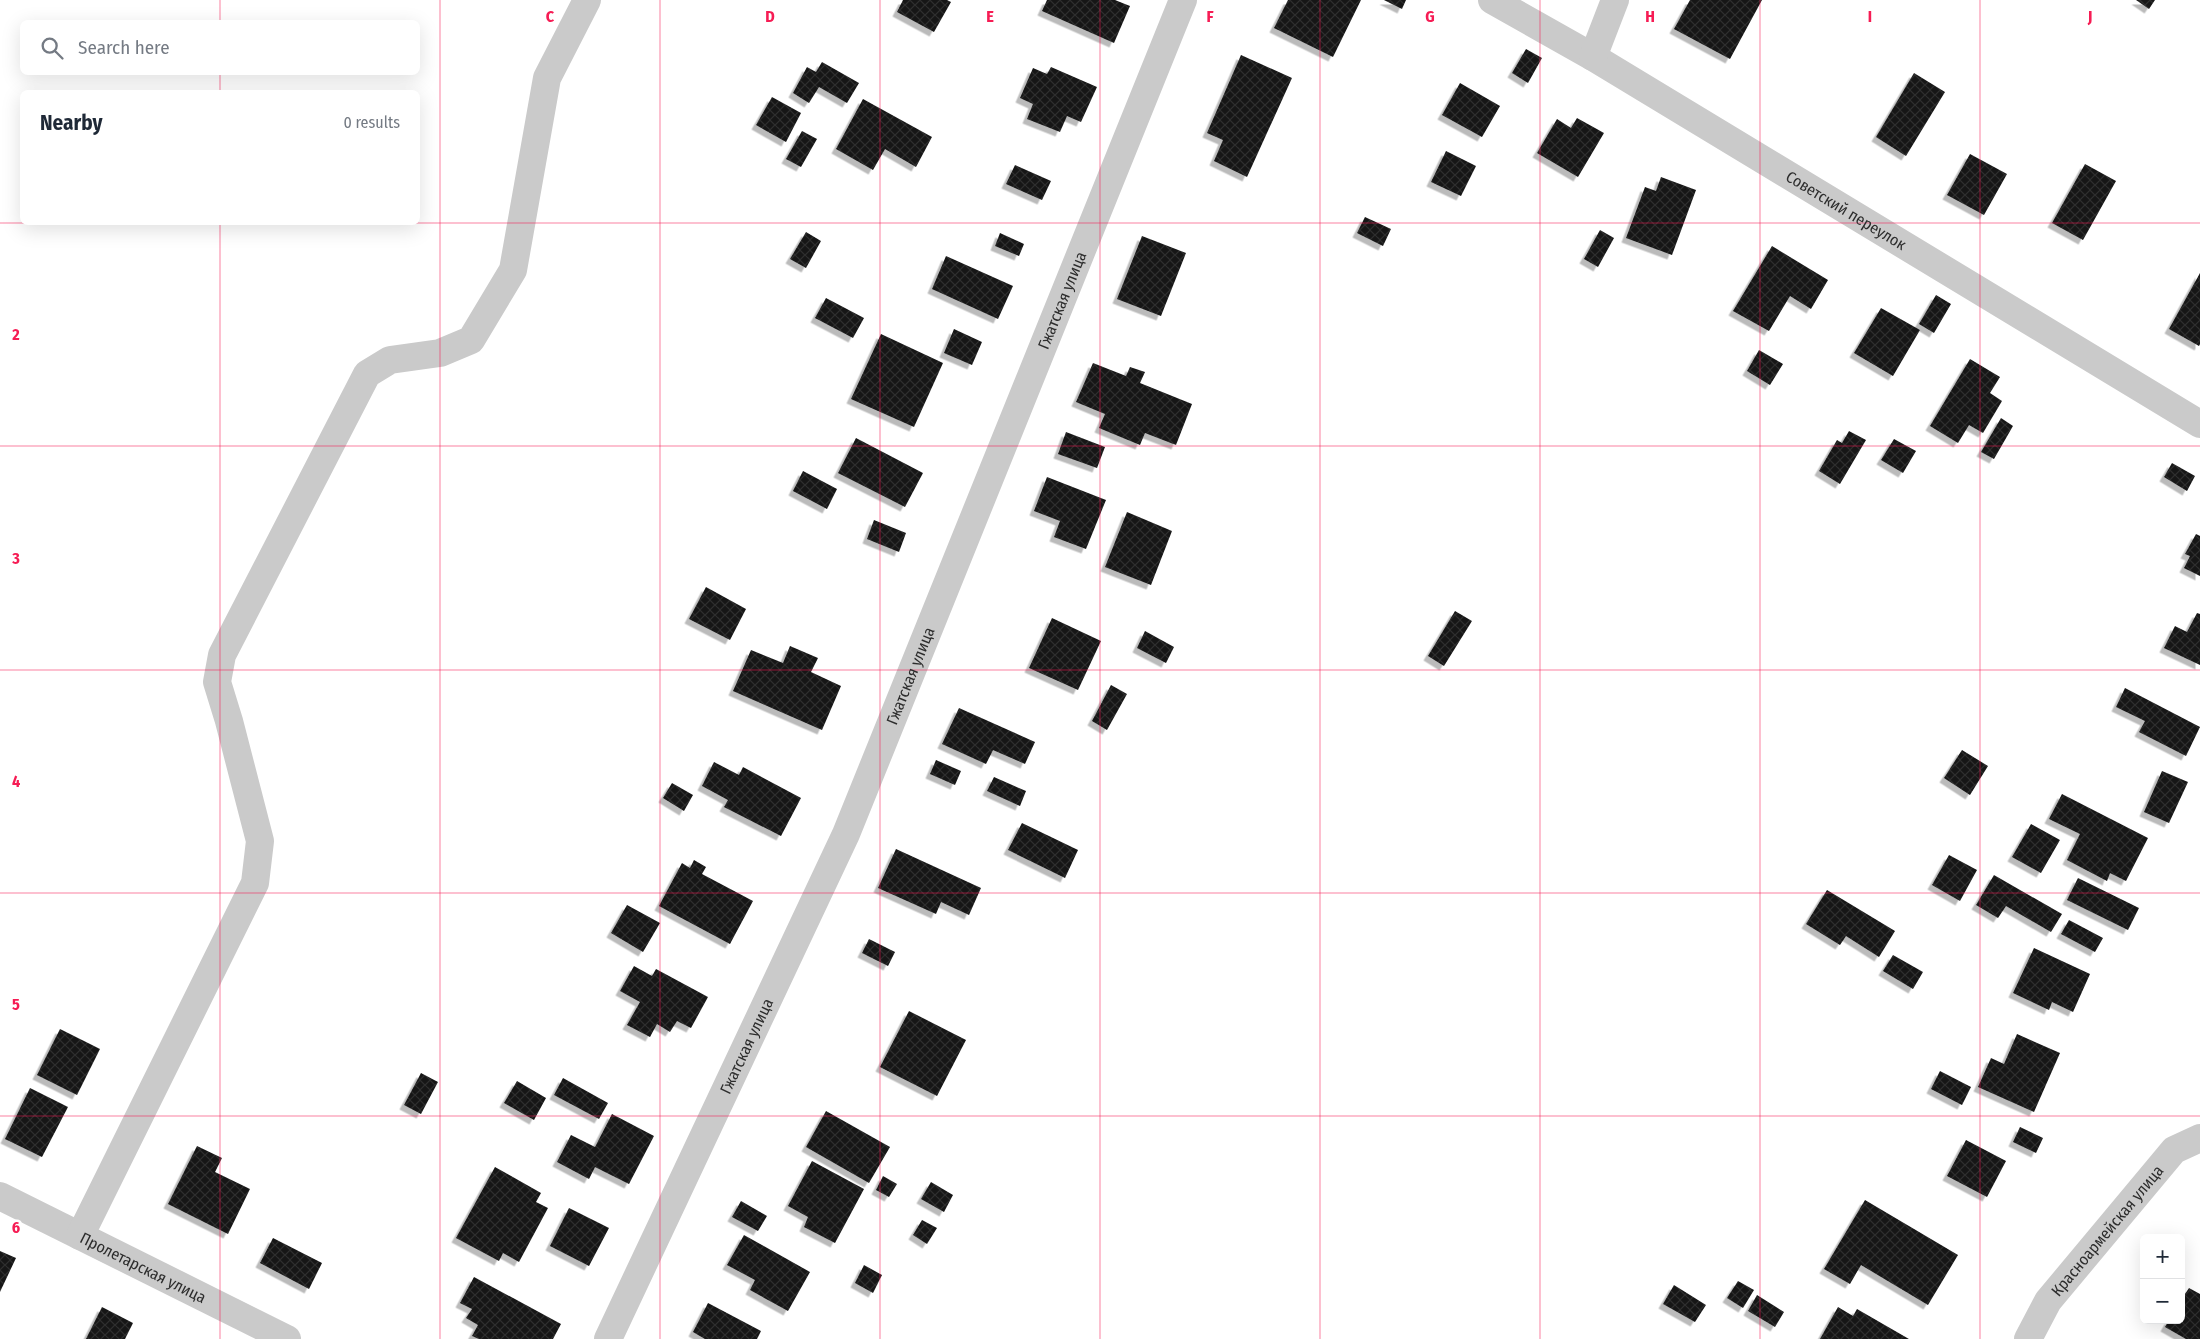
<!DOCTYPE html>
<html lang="en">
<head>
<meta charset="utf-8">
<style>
	body { margin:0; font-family:"Fira Sans Condensed",sans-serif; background:#f2f2f3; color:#1f2937 }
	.controls { position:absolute; right:15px; bottom:15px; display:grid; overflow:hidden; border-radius:8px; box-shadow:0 5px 20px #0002 }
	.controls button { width:45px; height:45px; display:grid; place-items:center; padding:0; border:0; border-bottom:1px solid #e0e1e3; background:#fff; color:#1f2937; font:25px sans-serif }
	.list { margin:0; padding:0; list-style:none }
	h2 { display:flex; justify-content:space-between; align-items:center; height:65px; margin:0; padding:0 20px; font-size:21px }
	h2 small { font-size:16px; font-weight:400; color:#747a83 }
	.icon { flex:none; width:28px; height:28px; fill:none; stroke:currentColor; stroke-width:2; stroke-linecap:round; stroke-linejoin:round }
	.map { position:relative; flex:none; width:2200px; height:1339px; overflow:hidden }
	.search { position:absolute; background:#fff; box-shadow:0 5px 20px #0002; left:20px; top:20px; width:400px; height:55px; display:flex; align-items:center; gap:12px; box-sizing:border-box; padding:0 18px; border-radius:8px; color:#747a83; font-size:19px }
	.panel { position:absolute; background:#fff; box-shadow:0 5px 20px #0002; left:20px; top:90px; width:400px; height:135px; border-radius:8px }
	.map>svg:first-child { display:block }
	.building { fill:url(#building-cross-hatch); filter:url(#shadow) }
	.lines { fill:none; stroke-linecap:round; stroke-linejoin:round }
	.minor { stroke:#cacaca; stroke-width:28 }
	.grid { fill:none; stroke:#f61c54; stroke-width:1; stroke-opacity:0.55 }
	.labels { text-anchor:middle; stroke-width:5; stroke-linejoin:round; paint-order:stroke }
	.street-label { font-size:16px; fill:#2d2d2d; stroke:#fff }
	.grid-label { font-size:16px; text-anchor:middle; font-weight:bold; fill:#f61c54; stroke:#fff; stroke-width:5; stroke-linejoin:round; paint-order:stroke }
</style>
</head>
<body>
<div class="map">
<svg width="2200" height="1339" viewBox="0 0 2200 1339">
	<defs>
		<pattern id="building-cross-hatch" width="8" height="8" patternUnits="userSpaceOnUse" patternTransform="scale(1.25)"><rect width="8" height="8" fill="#141414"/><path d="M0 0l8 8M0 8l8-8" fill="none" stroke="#2e2e2e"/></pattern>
		<filter id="shadow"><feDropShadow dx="-4.5" dy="4.5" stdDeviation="0" flood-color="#0004"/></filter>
	</defs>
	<rect width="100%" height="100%" fill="#fff"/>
	<path class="building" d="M903 0H947L951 2 934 32 897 12Z
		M1047 0H1115L1130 6 1114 43 1042 11Z
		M1288 0H1361L1333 57 1274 28Z
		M1384 0H1406L1402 9Z
		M1690 0H1762L1730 59 1674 29Z
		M2136 0H2155L2149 9Z
		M1526 49 1542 58 1528 83 1512 73Z
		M1241 55 1292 78 1247 177 1214 161 1223 140 1207 133Z
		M822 62 859 83 847 103 819 87 809 103 793 93 807 67 816 72Z
		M1051 67 1097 87 1081 122 1067 116 1060 132 1027 119 1033 104 1020 98 1033 68 1047 74Z
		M1914 73 1945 92 1906 156 1876 137Z
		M1460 83 1500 106 1482 137 1442 115Z
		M772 97 801 113 786 142 756 125Z
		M863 99 932 137 916 167 885 149 873 170 836 149Z
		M1577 118 1604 133 1578 177 1537 153 1557 119 1571 128Z
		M802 131 817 139 801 167 786 159Z
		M1446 151 1476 166 1461 196 1431 182Z
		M1970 154 2007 174 1984 215 1947 195Z
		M2085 164 2116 181 2083 240 2052 223Z
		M1015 165 1051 181 1042 200 1006 184Z
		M1661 177 1696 190 1672 255 1626 238 1645 187 1656 191Z
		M1365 217 1391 229 1383 246 1357 233Z
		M1600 230 1614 238 1598 267 1584 259Z
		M806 232 821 241 806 268 790 259Z
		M1000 233 1024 244 1019 256 995 246Z
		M1142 236 1186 253 1161 316 1117 299Z
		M1772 246 1828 280 1811 309 1790 296 1769 331 1733 311Z
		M946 256 1013 286 998 319 932 289Z
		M2200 273V344L2199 346 2169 329Z
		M1936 295 1951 304 1934 333 1919 324Z
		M826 298 864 318 853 338 815 318Z
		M1881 308 1920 330 1893 376 1854 353Z
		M954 329 982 342 972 365 944 353Z
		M881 334 943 363 914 427 851 399Z
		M1759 350 1783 364 1770 385 1747 371Z
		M1970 359 2000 377 1990 393 2002 401 1983 433 1969 425 1958 443 1930 426Z
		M1093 363 1126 376 1130 367 1145 372 1140 383 1192 404 1176 445 1145 433 1140 445 1099 428 1105 414 1076 402Z
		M2001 418 2013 426 1994 459 1981 452Z
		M1849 431 1866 440 1840 484 1819 471 1837 440 1842 443Z
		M1066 432 1105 447 1097 468 1058 454Z
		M856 438 923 473 905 507 838 473Z
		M1894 439 1916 451 1903 473 1881 460Z
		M2172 463 2195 476 2187 491 2164 477Z
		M803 471 837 489 827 509 793 491Z
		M1047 477 1106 500 1086 549 1054 537 1060 521 1034 511Z
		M1127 512 1172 531 1151 585 1105 567Z
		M874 520 906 533 899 552 867 539Z
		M2196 534 2200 536V576L2184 568 2190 556 2185 554Z
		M706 587 746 609 730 640 689 619Z
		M1455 611 1472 621 1444 666 1428 656Z
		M2197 613 2200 614V665L2164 648 2175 626 2187 632Z
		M1052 618 1101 641 1078 690 1029 668Z
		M1145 631 1174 647 1166 663 1137 648Z
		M790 646 818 658 811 672 841 686 822 730 733 691 751 650 783 663Z
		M1111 685 1127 694 1107 730 1092 721Z
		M2125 688 2200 727 2186 756 2139 732 2145 721 2116 707Z
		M959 708 1035 742 1025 764 993 750 986 764 942 744Z
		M1962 750 1988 766 1970 795 1944 778Z
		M936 760 961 771 955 785 930 774Z
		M714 762 739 775 743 767 801 798 781 836 724 807 728 800 702 786Z
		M2162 771 2188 782 2169 823 2144 812Z
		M994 777 1026 791 1020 806 987 791Z
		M672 783 693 795 684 811 663 798Z
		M2062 794 2148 838 2126 881 2110 873 2107 881 2067 860 2080 834 2049 819Z
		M1022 823 1078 850 1065 878 1008 850Z
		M2031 824 2060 840 2041 873 2012 857Z
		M896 849 981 888 969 915 941 902 936 914 878 888Z
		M1949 855 1977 870 1960 901 1932 885Z
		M694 860 706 867 702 874 753 901 730 944 659 906 682 863 690 868Z
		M1994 875 2062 914 2051 932 2006 906 1998 918 1976 905Z
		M2078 878 2139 908 2128 930 2067 900Z
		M1827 890 1895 931 1879 957 1846 936 1840 945 1806 924Z
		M627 905 660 923 643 952 611 933Z
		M2069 920 2103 938 2095 952 2061 934Z
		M869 939 895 952 888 966 862 953Z
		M2034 948 2090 974 2073 1012 2052 1002 2049 1010 2013 993Z
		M1893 955 1923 972 1913 989 1883 971Z
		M634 966 652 976 656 969 708 997 691 1028 677 1021 670 1032 657 1024 650 1037 627 1025 640 1002 620 991Z
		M909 1011 966 1040 937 1096 880 1067Z
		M60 1029 100 1049 77 1095 37 1075Z
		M2017 1034 2060 1053 2034 1112 1978 1087 1991 1058 2004 1064Z
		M1940 1071 1971 1087 1962 1105 1931 1089Z
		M421 1073 438 1082 421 1114 404 1105Z
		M563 1078 608 1103 599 1119 554 1095Z
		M517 1081 546 1098 534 1120 504 1103Z
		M30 1088 68 1107 42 1157 5 1139Z
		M826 1111 890 1147 869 1183 806 1147Z
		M612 1114 654 1136 629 1184 595 1167 589 1179 557 1162 571 1135 595 1147Z
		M2020 1127 2043 1138 2036 1153 2013 1142Z
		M1966 1140 2006 1161 1987 1197 1947 1176Z
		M197 1146 222 1158 215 1172 250 1189 228 1234 168 1204Z
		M812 1161 864 1189 835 1243 804 1227 808 1217 788 1206Z
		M495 1167 541 1193 536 1202 548 1208 519 1262 503 1253 499 1261 456 1238Z
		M883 1176 897 1184 889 1197 876 1190Z
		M931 1182 953 1195 944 1212 921 1199Z
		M1865 1200 1958 1255 1928 1305 1861 1265 1850 1284 1824 1269Z
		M741 1201 767 1216 758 1231 732 1217Z
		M569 1208 609 1228 589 1266 550 1246Z
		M922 1220 937 1228 927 1244 913 1235Z
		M744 1235 810 1272 788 1311 750 1290 755 1280 727 1265Z
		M273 1238 322 1263 309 1289 260 1263Z
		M0 1251 16 1258 0 1292Z
		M864 1265 882 1275 873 1293 855 1283Z
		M474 1277 561 1324 553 1339H479L472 1336 478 1325 466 1318 472 1309 460 1303Z
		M1738 1281 1754 1290 1743 1308 1727 1298Z
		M1674 1285 1706 1305 1695 1322 1663 1304Z
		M2189 1288 2200 1294V1339H2186L2165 1327 2169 1320H2181V1300Z
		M1757 1295 1784 1312 1775 1327 1748 1311Z
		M708 1303 761 1331 757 1339H705L693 1332Z
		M102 1307 133 1323 125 1339H86Z
		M1838 1307 1853 1316 1857 1309 1909 1339H1820Z"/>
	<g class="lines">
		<g class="minor">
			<path id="s1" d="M1492 0 1593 57 2200 424"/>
			<path d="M1593 57 1615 0"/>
			<path id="s2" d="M0 1196 287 1339"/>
			<path d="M80 1236 255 883 260 841 229 721 217 682 222 655 367 374 390 360 440 353 471 340 513 270 547 78 587 0"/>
			<path id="s3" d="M608 1339 846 834 1183 0"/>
			<path id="s4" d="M2028 1339 2048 1301 2174 1150 2200 1138"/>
		</g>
	</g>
	<path class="grid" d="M220 0V22M440 0V1339M660 0V1339M880 0V1339M1100 0V1339M1320 0V1339M1540 0V1339M1760 0V1339M1980 0V1339M220 72V92M220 222V1339M0 223H2200M0 446H2200M0 670H2200M0 893H2200M0 1116H2200"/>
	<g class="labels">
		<g class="street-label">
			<text dy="6" stroke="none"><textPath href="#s1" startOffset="412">Советский переулок</textPath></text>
			<text dy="6" stroke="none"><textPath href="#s3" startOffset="1134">Гжатская улица</textPath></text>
			<text dy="6" stroke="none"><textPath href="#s3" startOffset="729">Гжатская улица</textPath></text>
			<text dy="6" stroke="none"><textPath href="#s3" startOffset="324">Гжатская улица</textPath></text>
			<text dy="6" stroke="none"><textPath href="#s4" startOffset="135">Красноармейская улица</textPath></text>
			<text dy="6" stroke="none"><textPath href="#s2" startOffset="160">Пролетарская улица</textPath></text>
		</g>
	</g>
	<g class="grid-label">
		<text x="550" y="22">C</text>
		<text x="770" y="22">D</text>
		<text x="990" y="22">E</text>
		<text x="1210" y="22">F</text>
		<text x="1430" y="22">G</text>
		<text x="1650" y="22">H</text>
		<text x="1870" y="22">I</text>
		<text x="2090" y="22">J</text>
		<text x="16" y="340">2</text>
		<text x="16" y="564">3</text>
		<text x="16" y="787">4</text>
		<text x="16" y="1010">5</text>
		<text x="16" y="1233">6</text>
	</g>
</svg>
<div class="controls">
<button>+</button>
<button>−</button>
</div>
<div class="search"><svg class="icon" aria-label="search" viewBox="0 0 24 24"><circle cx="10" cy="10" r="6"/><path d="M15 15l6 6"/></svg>Search here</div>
<section class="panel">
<h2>Nearby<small>0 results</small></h2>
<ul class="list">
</ul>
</section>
</div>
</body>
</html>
